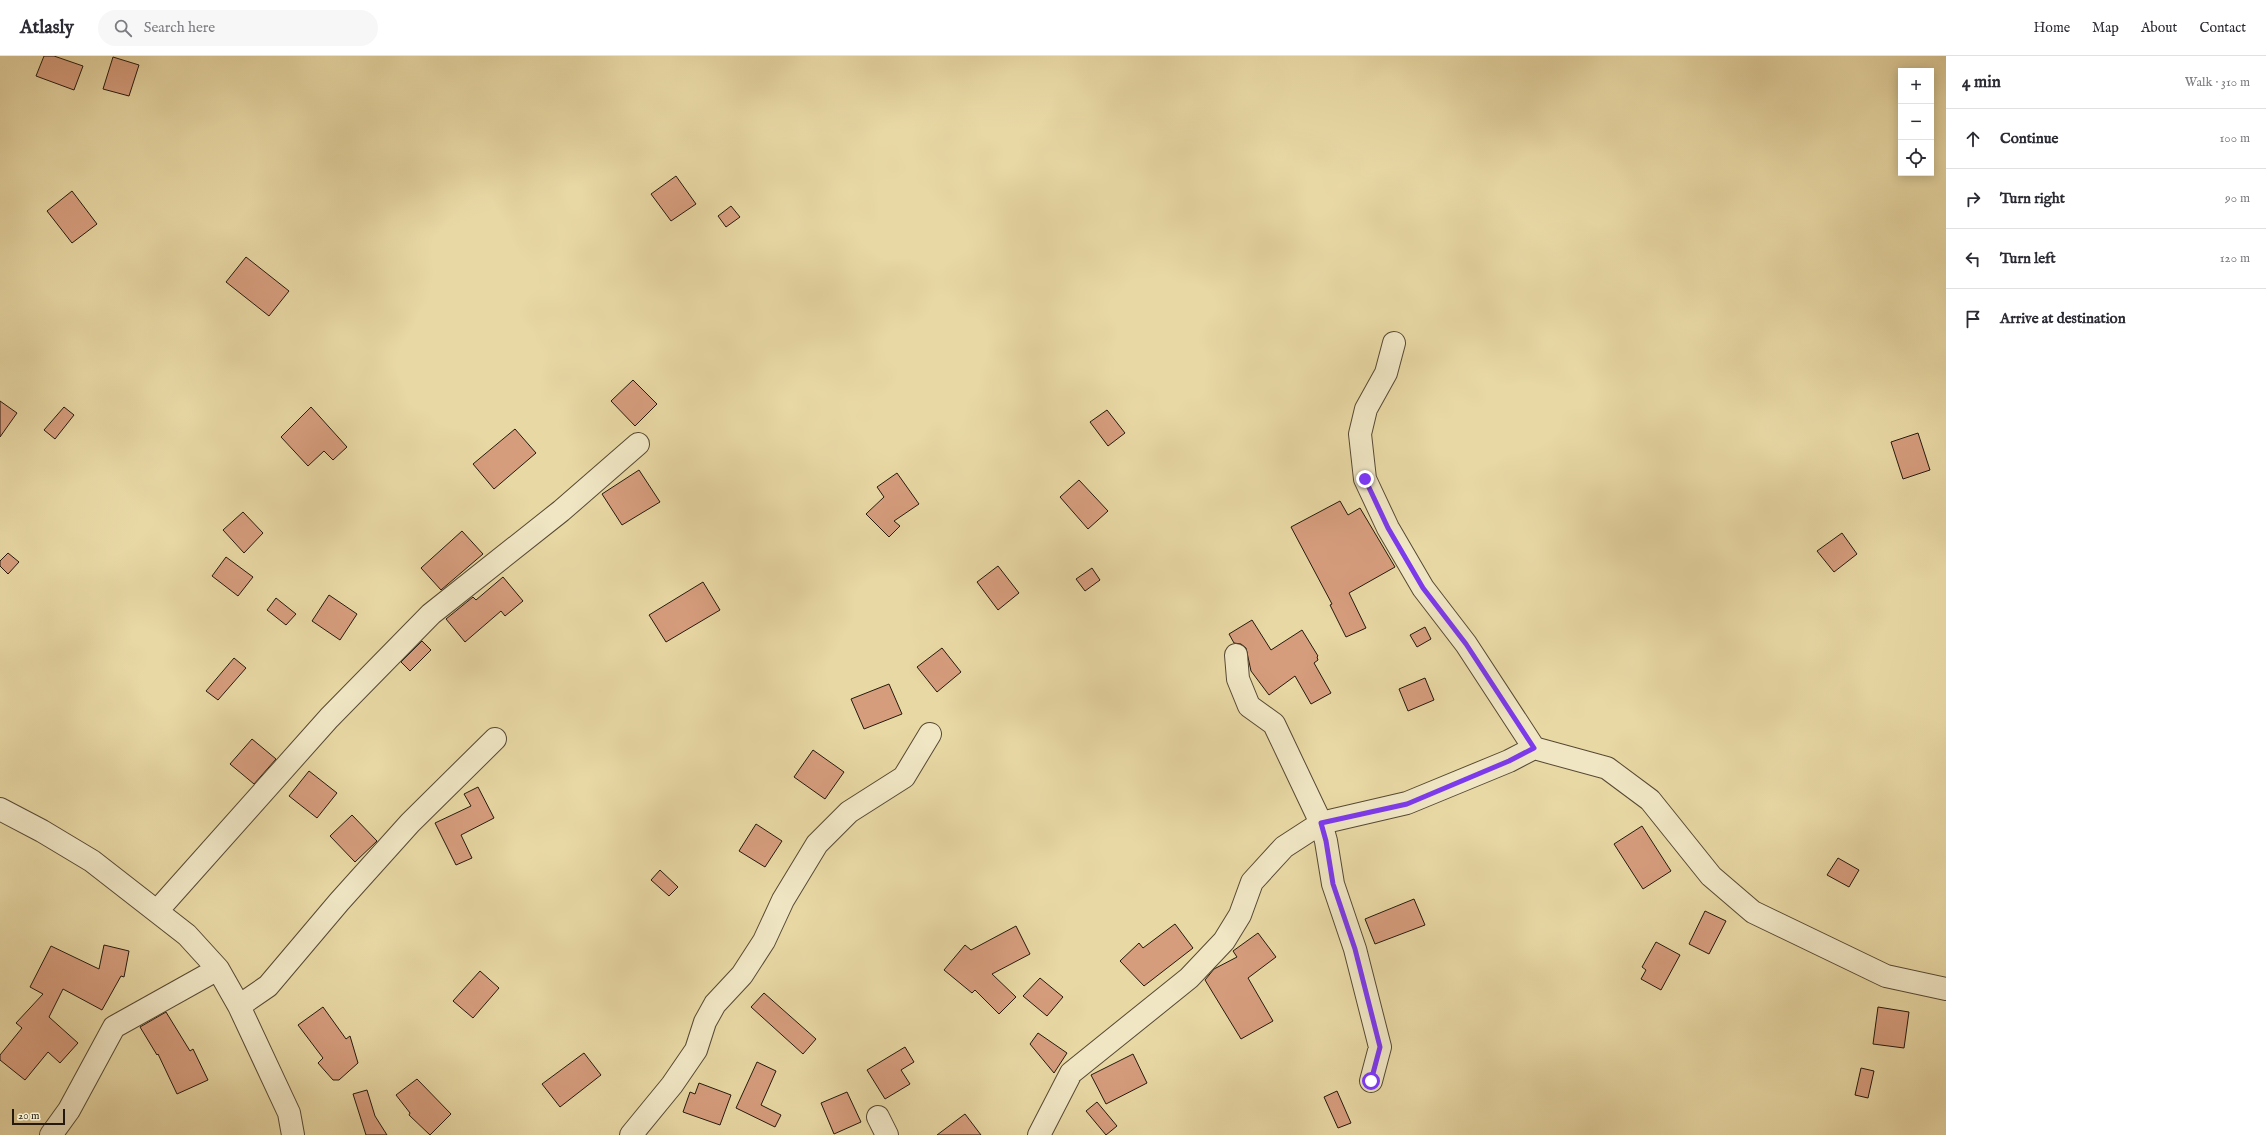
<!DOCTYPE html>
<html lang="en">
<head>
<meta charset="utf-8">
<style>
	body { margin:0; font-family:"IM FELL English",serif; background:#f7f7f7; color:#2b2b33 }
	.controls { position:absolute; right:12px; top:12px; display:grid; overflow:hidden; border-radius:0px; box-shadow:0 2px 10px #0003 }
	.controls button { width:36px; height:36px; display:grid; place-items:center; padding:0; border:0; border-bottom:1px solid #e1e1e2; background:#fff; color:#2b2b33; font:20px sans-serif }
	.scale { position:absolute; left:12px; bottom:10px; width:53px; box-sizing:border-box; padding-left:4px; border:2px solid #25190e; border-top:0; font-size:11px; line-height:14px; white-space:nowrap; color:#25190e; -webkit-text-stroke:3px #f0e6c4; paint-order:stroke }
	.stop { position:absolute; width:12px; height:12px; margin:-9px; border:3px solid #7c3aed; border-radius:50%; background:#fff }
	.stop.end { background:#7c3aed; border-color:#fff; box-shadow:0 1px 4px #0008 }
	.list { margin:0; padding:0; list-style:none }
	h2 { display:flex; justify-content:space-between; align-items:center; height:52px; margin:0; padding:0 16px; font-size:17px }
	h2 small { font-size:13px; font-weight:400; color:#7c7c81 }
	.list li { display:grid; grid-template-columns:26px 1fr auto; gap:12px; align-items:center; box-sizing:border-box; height:60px; padding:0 16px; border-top:1px solid #e1e1e2 }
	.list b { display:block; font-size:15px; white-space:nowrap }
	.list em { font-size:13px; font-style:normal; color:#7c7c81 }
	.icon { flex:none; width:22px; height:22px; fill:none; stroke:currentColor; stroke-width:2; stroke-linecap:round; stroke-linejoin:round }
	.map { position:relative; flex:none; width:1946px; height:1079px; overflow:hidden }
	header { display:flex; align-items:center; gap:24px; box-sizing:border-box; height:56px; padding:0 20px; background:#fff; border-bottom:1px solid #e1e1e2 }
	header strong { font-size:19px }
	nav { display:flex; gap:22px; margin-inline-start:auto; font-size:14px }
	.search { width:280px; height:36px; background:#f7f7f7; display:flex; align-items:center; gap:10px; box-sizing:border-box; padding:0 14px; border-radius:22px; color:#7c7c81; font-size:15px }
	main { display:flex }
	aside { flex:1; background:#fff }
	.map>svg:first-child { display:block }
	.building { fill:#d69d7d; stroke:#25190e }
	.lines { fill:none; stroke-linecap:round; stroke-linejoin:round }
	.minor-casing { stroke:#564934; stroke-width:24 }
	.minor { stroke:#f0e6c4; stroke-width:22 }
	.route { stroke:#7c3aed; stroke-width:5 }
</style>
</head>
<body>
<header>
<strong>Atlasly</strong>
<div class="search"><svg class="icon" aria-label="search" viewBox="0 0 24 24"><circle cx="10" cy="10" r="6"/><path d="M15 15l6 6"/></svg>Search here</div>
<nav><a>Home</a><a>Map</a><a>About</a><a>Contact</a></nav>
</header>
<main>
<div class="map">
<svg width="1946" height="1079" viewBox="0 0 1946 1079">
	<rect width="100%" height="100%" fill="#e8d8a4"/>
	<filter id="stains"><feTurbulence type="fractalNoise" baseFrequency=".005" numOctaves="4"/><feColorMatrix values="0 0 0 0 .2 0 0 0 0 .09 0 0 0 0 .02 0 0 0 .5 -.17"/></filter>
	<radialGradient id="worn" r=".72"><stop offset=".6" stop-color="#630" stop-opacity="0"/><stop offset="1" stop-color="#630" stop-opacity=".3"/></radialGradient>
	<path class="building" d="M44 0H54L83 10 74 34 36 20Z
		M113 1 139 9 129 40 103 33Z
		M676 120 696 148 671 165 651 138Z
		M72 135 97 168 72 187 47 155Z
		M731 150 740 161 726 171 718 160Z
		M246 201 289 235 269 260 226 226Z
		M633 324 657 348 635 370 611 345Z
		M0 345 17 357 0 381Z
		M64 351 74 359 55 383 44 374Z
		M311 351 347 391 333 404 324 395 308 410 281 381Z
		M1107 354 1125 377 1108 390 1090 366Z
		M515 373 536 397 494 433 473 408Z
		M1918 377 1930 414 1903 423 1891 386Z
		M639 414 660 446 622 469 602 438Z
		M897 417 919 448 894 465 900 470 889 481 866 458 884 441 877 431Z
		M1079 424 1108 455 1088 473 1060 441Z
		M1340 445 1348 459 1360 452 1395 511 1349 537 1366 572 1346 581 1330 549 1332 548 1291 471Z
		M243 456 263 477 244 497 223 474Z
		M462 475 483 498 441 534 421 512Z
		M1842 477 1857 498 1834 516 1817 495Z
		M8 497 19 506 8 518 0 510V505Z
		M226 501 253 521 238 540 212 520Z
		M998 510 1019 537 998 554 977 526Z
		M1092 512 1100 524 1085 535 1076 523Z
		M503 521 523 545 505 560 501 555 465 586 446 563 473 541 476 544Z
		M703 526 720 554 666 586 649 559Z
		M329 539 357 558 340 584 312 565Z
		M276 542 296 558 286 569 267 554Z
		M1252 564 1271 594 1302 574 1318 600 1317 601 1318 604 1314 607 1331 637 1311 648 1295 620 1269 639 1251 615 1246 592 1241 588 1234 587 1229 578Z
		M1425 571 1431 583 1417 591 1410 579Z
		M422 585 431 594 410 615 401 606Z
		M942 592 961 616 937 636 917 611Z
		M234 602 246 612 218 644 206 635Z
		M1425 622 1434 644 1408 655 1399 633Z
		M889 628 902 658 864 673 851 643Z
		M252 683 276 703 254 728 230 708Z
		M813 694 844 716 825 743 794 721Z
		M309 715 337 737 317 762 289 740Z
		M478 731 494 762 461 779 472 802 456 809 435 767 471 750 464 738Z
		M352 759 377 785 355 806 330 780Z
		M756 768 782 785 765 811 739 795Z
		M1642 770 1671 815 1643 833 1614 788Z
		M1838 802 1859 814 1849 831 1827 819Z
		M660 814 678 831 669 840 651 824Z
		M1414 843 1425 869 1375 888 1365 863Z
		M1705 855 1726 865 1709 898 1689 888Z
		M1175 868 1193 892 1144 930 1120 905 1139 887 1143 892Z
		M1016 870 1030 898 992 918 1016 941 999 958 975 934 972 937 944 914 965 889 971 894Z
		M1258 877 1276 901 1248 922 1273 965 1241 983 1205 924 1214 913 1237 901 1233 895Z
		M1656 886 1680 899 1661 934 1641 923 1646 914 1642 911Z
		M104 889 129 895 124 921 121 920 102 954 63 933 49 961 78 987 60 1007 48 996 25 1024 0 1004V999L22 972 16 967 43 938 30 931 51 890 99 913Z
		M480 915 499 932 473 962 453 945Z
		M1040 922 1063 941 1047 960 1023 940Z
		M764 937 816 983 803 998 751 951Z
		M323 951 346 983 350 980 358 1007 339 1024H333L318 1007 323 1002 298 969Z
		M1878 951 1909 956 1904 992 1873 988Z
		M166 956 190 995 193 993 208 1024 177 1038 158 998 157 999 140 971Z
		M1038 977 1067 997 1054 1017 1030 988Z
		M905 991 914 1006 901 1014 910 1028 885 1043 867 1014Z
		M584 997 601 1019 560 1051 542 1028Z
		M1133 998 1147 1027 1106 1048 1091 1019Z
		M757 1006 776 1015 761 1049 781 1059 775 1071 736 1052Z
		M1861 1012 1874 1015 1868 1042 1855 1039Z
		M417 1023 451 1058 430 1079 409 1059 410 1057 396 1039Z
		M699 1027 731 1039 720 1069 683 1056 690 1036 695 1038Z
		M367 1034 375 1060 387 1079H366L353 1038Z
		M1337 1035 1351 1067 1338 1072 1324 1041Z
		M847 1036 861 1066 834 1078 821 1047Z
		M1097 1046 1117 1070 1106 1079 1086 1055Z
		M965 1058 981 1079H937Z"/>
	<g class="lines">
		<g class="minor-casing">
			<path id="minor" d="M1394 287 1386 317 1366 353 1360 378 1365 423 1388 472 1423 532 1466 588 1534 692
				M1236 599 1238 623 1249 650 1274 668 1321 767 1326 785 1333 828 1355 893 1380 991 1371 1025
				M0 753 42 775 92 805 187 879 218 913 239 950 289 1057 293 1079
				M157 855 329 662 431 558 561 455 638 388
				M239 950 268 930 339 846 410 767 495 683
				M878 1061 887 1079
				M51 1079 69 1054 114 971 218 913
				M631 1079 672 1029 696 994 705 966 715 948 742 919 764 885 783 844 817 788 849 756 904 721 930 678
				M1039 1079 1071 1017 1189 922 1224 885 1240 859 1252 826 1284 791 1321 767 1407 747 1509 705 1534 692 1607 712 1650 744 1711 820 1753 856 1886 920 1946 933"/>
		</g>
		<use href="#minor" class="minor"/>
	</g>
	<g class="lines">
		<path class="route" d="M1365 423 1388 472 1423 532 1466 588 1534 692 1509 705 1407 748 1321 767 1326 785 1333 828 1355 893 1380 991 1371 1025"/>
	</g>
	<rect width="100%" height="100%" filter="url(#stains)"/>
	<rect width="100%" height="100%" fill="url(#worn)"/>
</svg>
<div class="controls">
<button>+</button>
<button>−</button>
<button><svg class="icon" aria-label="locate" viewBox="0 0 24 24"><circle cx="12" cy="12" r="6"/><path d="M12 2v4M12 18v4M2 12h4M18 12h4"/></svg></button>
</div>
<div class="scale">20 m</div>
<div class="stop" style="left:1371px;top:1025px"></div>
<div class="stop end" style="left:1365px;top:423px"></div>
</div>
<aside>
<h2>4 min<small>Walk · 310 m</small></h2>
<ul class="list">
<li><svg class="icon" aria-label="ahead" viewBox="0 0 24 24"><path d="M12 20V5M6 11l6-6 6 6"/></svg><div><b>Continue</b></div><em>100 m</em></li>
<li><svg class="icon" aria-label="right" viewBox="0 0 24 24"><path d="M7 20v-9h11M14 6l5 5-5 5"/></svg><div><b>Turn right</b></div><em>90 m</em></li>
<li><svg class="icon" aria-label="left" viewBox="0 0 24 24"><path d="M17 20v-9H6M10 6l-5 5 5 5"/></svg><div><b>Turn left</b></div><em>120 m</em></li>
<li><svg class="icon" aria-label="arrive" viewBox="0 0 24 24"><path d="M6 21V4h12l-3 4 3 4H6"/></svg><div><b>Arrive at destination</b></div></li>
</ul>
</aside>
</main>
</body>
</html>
